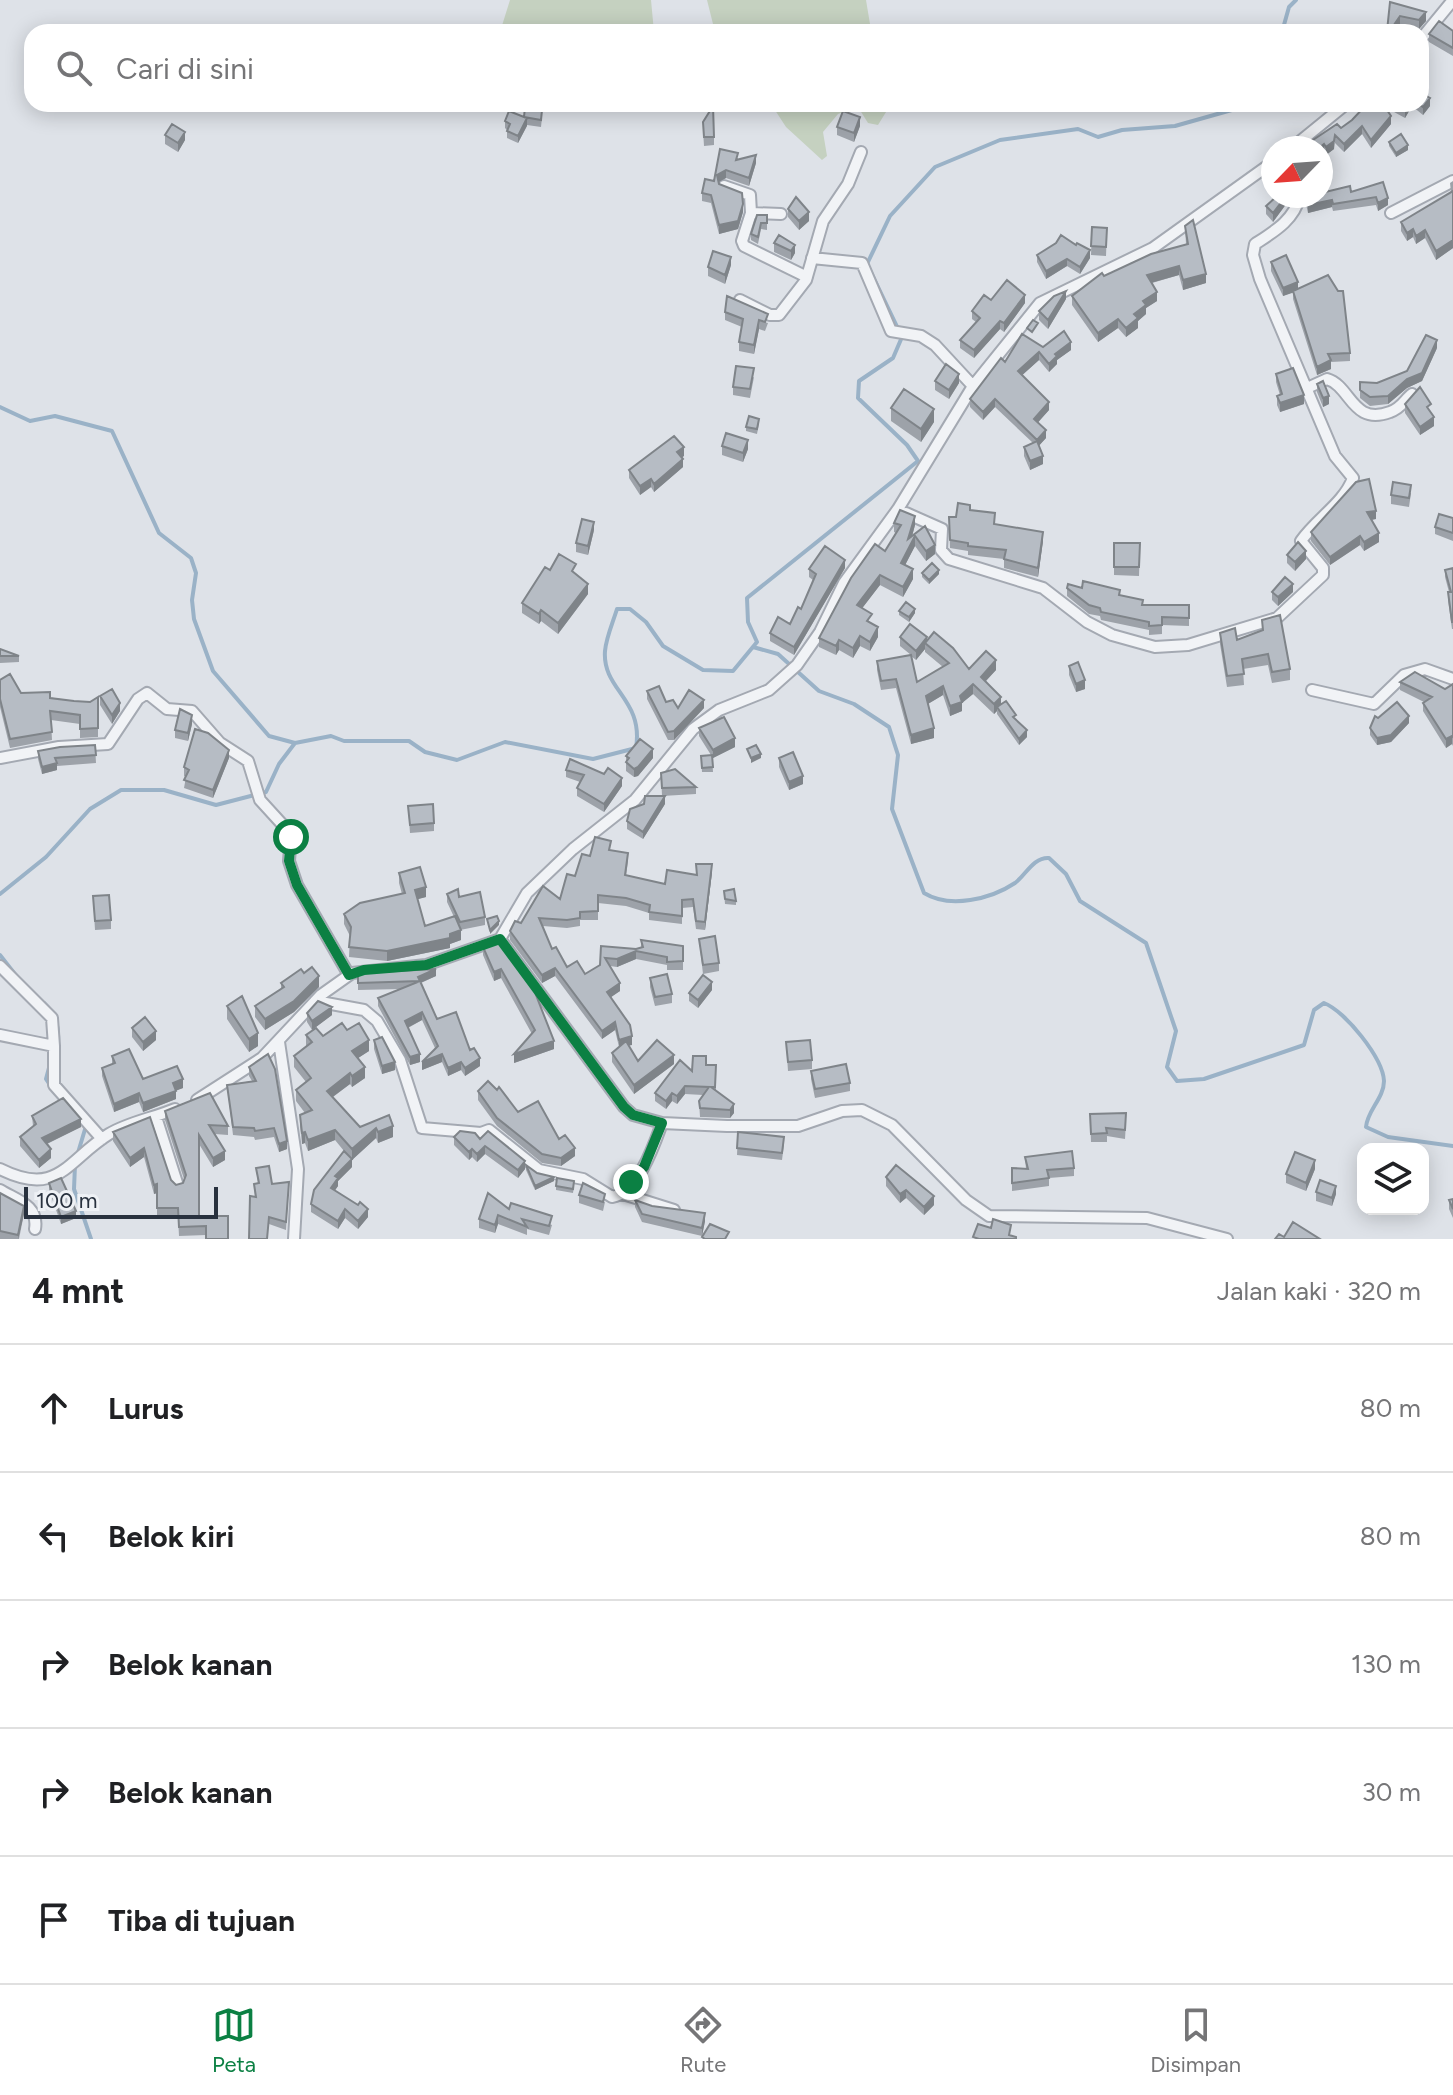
<!DOCTYPE html>
<html lang="id">
<head>
<meta charset="utf-8">
<style>
	body { margin:0; font-family:Figtree,sans-serif; background:#f6f6f6; color:#202124 }
	.controls { position:absolute; right:24px; bottom:24px; display:grid; overflow:hidden; border-radius:16px; box-shadow:0 4px 20px #0003 }
	.controls button { width:72px; height:72px; display:grid; place-items:center; padding:0; border:0; border-bottom:2px solid #e0e0e0; background:#fff; color:#202124; font:40px sans-serif }
	.compass { position:absolute; left:1261px; top:136px; width:72px; height:72px; border-radius:50%; background:#fff; box-shadow:0 4px 20px #0003; rotate:245deg }
	.scale { position:absolute; left:24px; bottom:20px; width:194px; box-sizing:border-box; padding-left:8px; border:4px solid #28313e; border-top:0; font-size:22px; line-height:28px; white-space:nowrap; color:#28313e; -webkit-text-stroke:6px #eef1f5; paint-order:stroke }
	.stop { position:absolute; width:24px; height:24px; margin:-18px; border:6px solid #0b8043; border-radius:50%; background:#fff }
	.stop.end { background:#0b8043; border-color:#fff; box-shadow:0 2px 8px #0008 }
	.list { margin:0; padding:0; list-style:none }
	h2 { display:flex; justify-content:space-between; align-items:center; height:104px; margin:0; padding:0 32px; font-size:34px }
	h2 small { font-size:26px; font-weight:400; color:#757577 }
	.list li { display:grid; grid-template-columns:52px 1fr auto; gap:24px; align-items:center; box-sizing:border-box; height:128px; padding:0 32px; border-top:2px solid #e0e0e0 }
	.list b { display:block; font-size:30px; white-space:nowrap }
	.list em { font-size:26px; font-style:normal; color:#757577 }
	.icon { flex:none; width:44px; height:44px; fill:none; stroke:currentColor; stroke-width:2; stroke-linecap:round; stroke-linejoin:round }
	.map { position:relative; flex:none; width:1453px; height:1239px; overflow:hidden }
	.search { position:absolute; background:#fff; box-shadow:0 4px 20px #0003; left:24px; right:24px; top:24px; height:88px; display:flex; align-items:center; gap:20px; box-sizing:border-box; padding:0 28px; border-radius:24px; color:#757577; font-size:30px }
	.sheet { height:744px; background:#fff }
	nav { display:flex; justify-content:space-around; align-items:center; box-sizing:border-box; height:112px; border-top:2px solid #e0e0e0; background:#fff; font-size:22px; color:#757577 }
	nav a { display:grid; justify-items:center; gap:4px }
	nav .on { color:#0b8043 }
	.map>svg:first-child { display:block }
	.green { fill:#c5d1c0 }
	.lines { fill:none; stroke-linecap:round; stroke-linejoin:round }
	.stream { stroke:#9ab2c7; stroke-width:4 }
	.minor-casing { stroke:#a4a9b2; stroke-width:14 }
	.minor { stroke:#f1f3f6; stroke-width:10 }
	.wall { fill:#9da2a9; fill-rule:evenodd }
	.shaded-wall { fill:#7f8489 }
	.building { fill:#b6bcc4; stroke:#7f8489; stroke-width:2 }
	.route { stroke:#0b8043; stroke-width:10 }
</style>
</head>
<body>
<div class="map">
<svg width="1453" height="1239" viewBox="0 0 1453 1239">
	<rect width="100%" height="100%" fill="#dee2e8"/>
	<path class="green" d="M510 0H651L654 32H500Z
		M707 0H866L870 24 877 32H715Z
		M771 104H891L878 125 868 123 858 107 838 114 823 132 827 156 822 160 786 127Z"/>
	<g class="lines">
		<path class="stream" d="M1282 32 1289 7 1296 0
			M0 407 30 421 55 416 112 431 159 533 191 558 196 573 192 600 194 619 213 671 269 736 295 743 331 736 344 741H409L425 752 457 760 505 742 593 759 636 748C644 699 602 690 605 651 606 638 613 622 617 609H630L646 622 663 646 703 670 733 671 757 642 748 622 747 598 918 461 907 445 858 398 859 381 893 358 902 337 867 264 890 216 935 167 1000 140 1078 129 1098 137 1122 130 1175 126 1253 104
			M753 647 778 654 819 691 854 704 889 727 898 755 892 809 924 893C950 909 991 899 1015 883 1026 875 1033 857 1049 858L1066 874 1080 901 1146 943 1176 1031 1167 1067 1177 1081 1204 1079 1304 1045 1314 1010 1324 1003C1345 1011 1383 1058 1384 1081 1384 1098 1367 1111 1366 1127L1388 1137 1453 1146
			M0 894 46 857 90 809 121 790H164L216 805 266 792 279 764 295 743
			M0 955 18 978
			M44 1003C56 1015 59 1026 58 1042
			M50 1064 46 1079 50 1085
			M77 1156 86 1126
			M75 1165 74 1189 91 1239"/>
		<g class="minor-casing">
			<path id="minor" d="M1421 39 1453 0
				M1292 148 1346 104
				M724 186 750 195 751 213 742 241 744 246 807 277
				M751 213 781 214
				M1391 213 1453 181
				M812 258 862 263 891 331 921 336 935 345 973 386
				M740 300 770 315H779L806 280 823 221 848 184 861 152
				M1305 389 1327 379C1351 386 1352 426 1390 412 1402 408 1405 399 1412 394
				M906 513 942 529 941 550 949 559 1043 588 1087 622 1112 635 1155 647 1188 645 1277 618 1323 575V568L1301 541C1316 519 1344 503 1353 478L1335 456 1260 279 1253 255 1255 244C1275 231 1294 220 1300 196
				M1312 690 1374 704 1404 675 1425 669 1453 679
				M0 758 59 747 108 744 138 699 147 693 167 709 192 711 220 743 248 761 260 800 291 834 289 861 297 885 349 975
				M500 939 624 1107 633 1115 662 1123 727 1126H798L842 1111 862 1110 892 1125 966 1200 989 1216 1147 1218 1227 1239
				M0 966 52 1018 54 1046 0 1035
				M315 1001 364 1010 377 1021 400 1060 422 1128 481 1133 489 1130 539 1170 583 1179 612 1197C638 1193 654 1145 662 1123
				M279 1042 298 1169 294 1239
				M54 1046V1085L102 1139
				M197 1100 262 1058 321 995 352 973 426 965 500 939 527 893 573 849 635 800 693 729 719 710 769 690 797 665 820 632 844 583 898 509 973 386 1040 303 1153 248 1273 162
				M156 1117 178 1186
				M0 1169C58 1198 66 1161 109 1134 129 1122 154 1118 175 1109
				M0 1190C16 1200 39 1205 35 1229
				M623 1194 674 1210"/>
		</g>
		<use href="#minor" class="minor"/>
	</g>
	<path class="wall" d="M1390 2 1426 21 1419 29 1400 24 1395 32H1377L1387 31Z
		M1453 31V56L1429 42V34Z
		M1367 104H1421L1430 106 1423 115 1412 106 1405 118 1385 107 1391 124 1371 148 1362 134 1344 152 1335 143 1334 149 1326 155 1324 152 1301 148 1341 128 1352 120Z
		M524 117H542L541 127 527 125 518 143 507 138V130L505 128V121Z
		M860 126 854 142 837 135V127Z
		M703 130 714 137V145L704 146Z
		M165 135 185 140 178 152 165 144Z
		M1389 142 1408 150 1396 157 1389 146Z
		M738 160 756 163 749 186 726 178 718 182 743 212 738 229 719 234 711 203 702 201V193Z
		M1453 181V248L1436 260 1425 238 1416 244 1413 237 1407 241 1401 231V222L1451 192 1450 183Z
		M1383 182 1388 205 1378 211 1376 205 1333 211 1332 207 1308 213 1306 204V197L1351 192Z
		M1277 196H1292L1273 222 1266 214V206Z
		M788 209 809 221 799 230 788 217Z
		M767 215V230L761 229 758 244 751 240V234Z
		M1185 226 1206 283 1183 290 1179 275 1152 283 1157 301 1146 308V314L1138 321V328L1126 337 1118 328 1098 342 1072 305V296L1104 276 1186 244Z
		M1092 227 1107 228 1106 256 1091 255Z
		M774 243 795 253 791 260 774 252Z
		M1037 255 1090 258 1080 274 1067 266 1046 279 1037 262Z
		M1271 262 1298 289 1350 353V361L1331 362V369L1317 375 1293 299V292L1283 296 1271 271Z
		M731 265 725 284 708 276V267Z
		M1066 299 1048 329 1039 320V311Z
		M991 300 1025 303 1004 332 1000 329 974 358 960 348V340L976 322 972 319V311Z
		M725 312 768 323 765 331 759 329 754 354 739 351V342L742 327 725 320Z
		M1043 347 1071 350 1057 360V364L1049 372 1039 360 1022 375 1049 410 1038 422 1046 438 1039 445 1043 464 1030 470 1024 456V447L1033 443 995 407 983 420 970 407V399L1005 362Z
		M1437 348 1422 381 1407 388 1388 404 1370 406 1360 398V382L1377 383 1407 371Z
		M1276 374 1304 404 1280 412 1277 405V396L1280 395 1276 382Z
		M754 377 750 398 733 395V387Z
		M935 381 959 383 949 399 935 390Z
		M1317 384 1329 404 1323 407 1317 392Z
		M1405 404 1431 412 1434 426 1420 435 1405 413Z
		M891 408 934 422 921 442 891 421Z
		M759 423 757 434 746 431V427Z
		M722 446 748 449 743 462 722 455Z
		M684 456 682 457 683 467 654 492 651 487 640 495 629 478V470Z
		M1411 493 1409 507 1391 504V495Z
		M970 510 995 524 1043 541 1038 577 1004 568V559L968 555V551L950 548 949 517H956Z
		M1453 518V541L1435 534V527Z
		M1376 519 1372 520 1379 542 1364 551 1360 545 1330 565 1311 541V532Z
		M894 523 915 525 912 536 925 526 935 554 926 561 915 546 905 565 913 579 903 597 880 585 862 608 878 637 870 651 860 646 853 658 839 650 836 655 819 647V638L885 551 896 533 894 532Z
		M594 530 588 555 576 552V543Z
		M1114 543H1140L1139 576 1114 575Z
		M1287 555 1306 559 1295 571 1287 563Z
		M845 568 794 655 770 641V633L790 624 801 609 813 580 809 577V569Z
		M1453 568V629H1452L1448 600V592H1449L1445 577V570Z
		M550 570 576 574 588 594 558 634 541 621 539 624 522 613V603Z
		M922 573 939 574 929 584 922 577Z
		M1067 588H1082L1120 595 1143 605H1189V626L1162 625V634L1149 635V630L1101 620 1100 616 1089 614 1067 596Z
		M1272 592H1293L1278 606 1272 600Z
		M899 611 915 613 909 622 899 615Z
		M1262 620 1290 669V680L1272 683 1268 665 1243 669 1244 685 1227 687 1220 644V633L1237 640 1262 631Z
		M900 637 927 640 969 669 996 670 986 681 1001 704 1016 720 1027 737 1019 745 997 714V711L994 714 973 694 962 703V711L950 716 943 695 928 704 934 738 911 744 896 688 881 690 877 670V661L911 655 900 646ZM925 649V652L943 667 917 682 911 656 916 660Z
		M0 649 19 656V662L0 663Z
		M1069 666 1085 689 1076 692 1069 675Z
		M0 680 21 693 74 701 90 702 98 697V737L80 738V724L51 720 52 740 10 748 0 707Z
		M1400 682 1445 689 1453 684V746L1452 744 1446 748 1423 711V703L1424 702 1400 690Z
		M647 691 678 708H704L674 740H668L647 699Z
		M100 696 120 711 112 724 100 705Z
		M1378 718 1409 723 1391 742 1377 745 1370 735V728Z
		M192 724 188 741 175 738V730Z
		M699 728 735 747 713 758 712 756 713 772H702L701 756 711 755 699 736Z
		M95 745 96 763 57 766V770L42 774 38 759V751Z
		M626 756 653 758 638 776 634 777 626 771Z
		M229 758 213 798 184 788 186 777 184 776V767Z
		M779 758 803 784 789 790 779 767Z
		M566 770 622 786 604 812 577 796V788L580 782 566 777Z
		M661 773 696 787V794L662 796Z
		M665 804 643 839 627 829V821Z
		M408 806 434 823V831L410 833Z
		M611 851 628 861 626 876 665 884 712 872 705 930 696 929 693 907 682 908V924L649 920V913L626 906 598 903V920H580V926L567 928 543 926 552 949 567 967 585 974 600 965 601 946 636 949 641 947V940L683 946V970H667V965L636 959 617 967 610 966 620 991 610 997 632 1045H628L638 1061 674 1064 634 1094 612 1062V1053L619 1047 615 1030 602 1039 555 976 542 983 510 940V931L521 923 560 899 590 856Z
		M399 873 426 897 417 899 425 926 454 917 447 902V894L459 897 485 917V925L460 930 461 940 450 944V948L387 961 349 957 350 936 344 924V914L402 894 399 883Z
		M724 891 736 901V905L725 904Z
		M93 896 111 920V929L95 930Z
		M699 939 719 963V971L703 974Z
		M497 940 554 1049 514 1063 532 1034 501 978 494 981 483 955V947Z
		M304 973 319 987 294 1012 265 1030 255 1017V1006L281 989V983Z
		M358 973 436 976 421 983 437 1019 470 1050 480 1066 465 1076 461 1070 448 1076 442 1062 422 1070 435 1048 422 1020 408 1028 420 1062 410 1065 378 1006V998L401 989 358 990Z
		M650 978 672 994V1003L655 1006 650 987Z
		M712 990 698 1008 689 1001V993Z
		M227 1006 258 1046 249 1052 227 1019Z
		M307 1013 332 1015 312 1030 307 1022Z
		M132 1028 156 1040 143 1051 132 1037Z
		M347 1030 369 1051 358 1058 365 1078 352 1087 350 1084 333 1097 360 1127 389 1115 393 1137 378 1143 376 1138 352 1160V1167L338 1181V1186L335 1190 368 1217 358 1229 345 1218 338 1229 311 1212V1204L344 1151 335 1140 308 1151 305 1143 302 1144 300 1126V1115L305 1113 296 1101V1090L306 1082 294 1067V1056L306 1046V1035L323 1036Z
		M374 1040 395 1070 382 1074 374 1049Z
		M786 1042 812 1060V1069L788 1071Z
		M112 1056 143 1079 183 1088 176 1090V1099L143 1112 139 1102 114 1112 102 1076V1068L112 1064Z
		M706 1065H716V1091L734 1113 730 1118 700 1117 699 1101 703 1095 685 1094 677 1104 672 1101 666 1109 655 1101V1093L692 1071Z
		M249 1067 287 1149 279 1152 274 1137 255 1140 254 1137 233 1135 227 1085 252 1081 249 1076Z
		M811 1071 850 1083V1091L815 1098 811 1079Z
		M478 1091 518 1112 559 1139 575 1156 561 1166 542 1163 497 1126 478 1100Z
		M165 1111 228 1126V1135L215 1134 225 1160 213 1167 199 1144V1216H228L206 1235 179 1236 178 1217 157 1216V1193L154 1194 144 1157 130 1167 113 1141V1132L150 1117 171 1180 176 1185 183 1183 184 1179 165 1120Z
		M1090 1114 1126 1122 1125 1139 1107 1136V1142H1091Z
		M32 1116 81 1127 47 1144 51 1158 39 1168 20 1146V1137L33 1126Z
		M738 1132 784 1144 782 1160 737 1155Z
		M454 1137 480 1139 525 1169 518 1178 485 1154 477 1162 472 1157 469 1160 454 1145Z
		M1025 1157 1074 1168V1176L1049 1178V1186L1012 1191V1168L1026 1169Z
		M526 1165 537 1173 554 1181 535 1190 526 1170Z
		M256 1168 272 1184 289 1182 286 1230 269 1224 255 1197 254 1184 258 1183Z
		M1315 1169 1306 1191 1286 1183V1174Z
		M886 1177 934 1205 924 1215 906 1198 900 1203 886 1186Z
		M49 1183 76 1218 61 1224 49 1190Z
		M574 1185 573 1193 556 1190V1186Z
		M1316 1192 1336 1194 1332 1206 1316 1201Z
		M0 1193 24 1214 19 1239H0Z
		M579 1195 605 1202 603 1211 579 1203Z
		M1453 1199V1218L1449 1209V1200Z
		M635 1200 652 1206 705 1221 702 1236 642 1222 635 1207Z
		M509 1209 552 1225 549 1235 527 1229V1235L498 1224 495 1233 479 1228V1219Z"/>
	<path class="shaded-wall" d="M1426 12V21L1419 29V20Z
		M1400 16V24L1395 32H1389Z
		M1430 98V106L1423 115V107Z
		M1409 104H1412V106L1405 118V110Z
		M1391 116V124L1371 148V140Z
		M860 117V126L854 142V133Z
		M527 118V126L518 143V136Z
		M1362 126V134L1344 152V144Z
		M185 132V140L178 152V143Z
		M1334 141V149L1326 155V147Z
		M1324 144V152L1321 154V148H1319Z
		M1408 145V150L1396 157V153Z
		M756 155V163L749 186V178Z
		M726 170V178L717 183V175Z
		M1286 196H1292L1273 222V213Z
		M1388 198V205L1378 211V203Z
		M1332 200V207L1308 213V205Z
		M743 204V212L738 229 719 234V225Z
		M809 212V221L799 230V221Z
		M1413 229V237L1407 241V233Z
		M1425 230V238L1416 244V236Z
		M1453 240V248L1436 260V251Z
		M795 245V253L791 260V251Z
		M1090 250V258L1080 274V267Z
		M731 257V265L725 284V275Z
		M1067 259V266L1046 279V271Z
		M1179 266V275L1147 284V275Z
		M1206 274V283L1183 290V280Z
		M1298 282V291L1283 296V288Z
		M1066 291V299L1048 329V320Z
		M1157 292V301L1146 308V314L1138 321V328L1126 337V328L1143 301Z
		M1025 295V303L1004 332V323Z
		M1118 319V328L1098 342V333Z
		M759 320V329L754 354V345Z
		M1000 321V329L974 358V350Z
		M1437 340V348L1422 381 1407 388 1388 404V396Z
		M1071 342V350L1057 360V364L1049 372V364L1055 354Z
		M1039 352V360L1018 379V371Z
		M1331 360V369L1317 375V367Z
		M959 374V383L949 399V390Z
		M1304 395V404L1280 412V403Z
		M1329 396V404L1323 407V398Z
		M995 399V407L983 420V412Z
		M1049 402V410L1034 427V419Z
		M934 409V422L921 442V429Z
		M1434 417V426L1420 435V427Z
		M1046 430V438L1037 448V440Z
		M748 440V449L743 462V453Z
		M684 447V456L677 461V452Z
		M1043 456V464L1030 470V461Z
		M683 459V467L654 492V484Z
		M651 479V487L640 495V486Z
		M1376 511V519L1367 521V512Z
		M915 516V525L909 548 915 536V546L901 573V563Z
		M594 522V530L588 555V546Z
		M1043 532V541L1038 577V568Z
		M1379 533V542L1364 551V542Z
		M1360 536V545L1330 565V557Z
		M935 545V554L926 561V551Z
		M1306 551V559L1295 571V562Z
		M845 560V568L794 655V647Z
		M913 569V579L903 597V587Z
		M939 570V574L929 584V580Z
		M880 575V585L857 615V605Z
		M588 584V594L558 634V623Z
		M1293 584V592L1278 606V597Z
		M915 609V613L909 622V617Z
		M541 610V621L539 624V614Z
		M878 627V637L870 651V642Z
		M860 636V646L853 658V648Z
		M927 637V644L925 643V649L916 660V651Z
		M839 640V650L836 655V646Z
		M996 660V670L981 686V677Z
		M1085 680V689L1076 692V684Z
		M973 684V694L962 703V711L950 716V706Z
		M943 686V695L926 705V696Z
		M1001 697V706L997 707V711L994 714V704Z
		M704 700V708L674 740V731Z
		M120 703V711L112 724V715Z
		M192 715V724L188 741V733Z
		M1409 716V723L1391 742 1377 745V738Z
		M934 728V738L911 744V735Z
		M1027 730V737L1019 745V739Z
		M1452 736V744L1446 748V739Z
		M735 738V747L713 758V750Z
		M653 749V758L638 776 634 777V769Z
		M229 750V758L213 798V790Z
		M761 754V758L751 763V758Z
		M57 763V770L42 774V767Z
		M803 776V784L789 790V782Z
		M622 778V786L604 812V804Z
		M665 796V804L643 839V832Z
		M712 864V872L705 930V922Z
		M426 887V897L415 900V890Z
		M499 921V925L490 934V930Z
		M461 930V940L450 944V948L387 961V951L450 934Z
		M636 951V959L617 967V959Z
		M555 968V976L542 983V975Z
		M436 969V976L420 983 418 977Z
		M501 969V978L494 981V972Z
		M319 976V987L294 1012 265 1030V1019Z
		M712 982V990L698 1008V1000Z
		M620 983V991L607 1000V992Z
		M332 1007V1015L312 1030V1021Z
		M422 1012V1020L405 1029V1021Z
		M615 1022V1030L602 1039V1031Z
		M156 1031V1040L143 1051V1042Z
		M258 1033V1046L249 1052V1039Z
		M632 1036V1045L619 1048V1040Z
		M369 1040V1051L352 1062V1051Z
		M554 1041V1049L514 1063V1054Z
		M420 1054V1062L410 1065V1057Z
		M442 1054V1062L422 1070V1062Z
		M674 1055V1064L634 1094V1085Z
		M480 1058V1066L465 1076V1068Z
		M395 1062V1070L382 1074V1066Z
		M461 1062V1070L448 1076V1068Z
		M365 1067V1078L352 1087V1076Z
		M350 1073V1084L327 1101V1091Z
		M183 1079V1088L173 1092V1083Z
		M685 1086V1094L677 1104V1096Z
		M176 1091V1099L143 1112V1103Z
		M139 1093V1102L114 1112V1104Z
		M672 1093V1101L666 1109V1101Z
		M734 1104V1113L730 1118V1110Z
		M81 1119V1127L42 1146V1138Z
		M393 1126V1137L378 1143V1132Z
		M376 1128V1138L352 1160V1149Z
		M335 1130V1140L308 1151V1140Z
		M305 1132V1143L302 1144V1133Z
		M287 1141V1149L279 1152V1144Z
		M485 1146V1154L477 1162V1154Z
		M144 1148V1157L130 1167V1158Z
		M575 1148V1156L561 1166V1158Z
		M51 1149V1158L39 1168V1160Z
		M472 1149V1157L469 1160V1152Z
		M225 1151V1160L213 1167V1158Z
		M352 1159V1167L338 1181V1186L331 1196V1188L335 1176Z
		M1315 1160V1169L1306 1191V1183Z
		M525 1161V1169L518 1178V1170Z
		M554 1177V1181L535 1190V1186Z
		M157 1184V1193L154 1194V1185Z
		M1336 1186V1194L1332 1206V1198Z
		M906 1190V1198L900 1203V1194Z
		M934 1196V1205L924 1215V1207Z
		M24 1206V1214L18 1239V1235Z
		M345 1209V1218L338 1229V1221Z
		M368 1209V1217L358 1229V1221Z
		M76 1211V1218L61 1224V1217Z
		M705 1213V1221L702 1236V1228Z
		M498 1215V1224L495 1233V1225Z"/>
	<path class="building" d="M1390 2 1426 12 1419 20 1400 16 1389 32H1377L1382 27 1387 31Z
		M1439 21 1453 31V48L1429 34Z
		M1421 93 1430 98 1423 107 1419 104H1421Z
		M1367 104H1383L1391 116 1371 140 1362 126 1344 144 1335 135 1334 141 1326 147 1324 144 1319 148H1301L1337 124 1341 128 1352 120Z
		M1394 104H1409L1405 110Z
		M713 106 714 137H704L703 122Z
		M525 107 542 110 541 120 524 117 527 118 518 136 507 131 510 124 505 121 509 111 524 117Z
		M843 111 860 117 854 133 837 127Z
		M172 124 185 132 178 143 165 135Z
		M1401 134 1408 145 1396 153 1389 142Z
		M720 149 738 153 736 160 756 155 749 178 726 170 717 175 719 184 742 193 743 204 738 221 719 225 711 195 702 193 705 179 714 181Z
		M1383 182 1388 198 1378 203 1376 197 1333 204 1332 200 1308 205 1306 197 1321 196V193L1350 186 1351 192Z
		M1453 191V240L1436 251 1425 230 1416 236 1413 229 1407 233 1401 222Z
		M1277 196H1286L1273 213 1266 206Z
		M796 197 809 212 799 221 788 209Z
		M757 215H767V223H761L758 237 751 234Z
		M1193 220 1206 274 1183 280 1179 266 1147 275 1157 292 1143 301 1146 305 1134 314 1138 318 1126 328 1118 319 1098 333 1072 296 1102 273 1104 276 1151 254 1188 244 1185 226Z
		M1092 227 1107 228 1106 247 1091 246Z
		M779 235 795 245 791 251 774 243Z
		M1061 235 1076 245 1077 243 1090 250 1080 267 1067 259 1046 271 1037 255 1056 243Z
		M713 251 731 257 725 275 708 267Z
		M1286 255 1298 282 1283 288 1271 262Z
		M1328 275 1338 291H1343L1350 353 1328 354 1331 360 1317 367 1293 291Z
		M1007 280 1025 295 1004 323 1000 321 974 350 960 340 980 318 972 311 984 295 991 300Z
		M1066 291 1048 320 1039 311 1054 296Z
		M727 296 768 314 765 322 759 320 754 345 739 342 743 319 725 312Z
		M1033 320 1038 323 1032 332 1027 328Z
		M1064 331 1071 342 1055 354 1057 356 1049 364 1039 352 1018 371 1049 402 1034 419 1046 430 1037 440 995 399 983 412 970 399 1001 358 1005 362 1022 334 1043 347Z
		M1426 335 1437 340 1422 373 1407 379 1388 396 1370 397 1360 390V382L1377 383 1407 371Z
		M946 364 959 374 949 390 935 381Z
		M736 366 754 368 750 389 733 387Z
		M1293 368 1304 395 1280 403 1277 396 1282 394 1276 374Z
		M1323 381 1329 396 1323 398 1317 384Z
		M1420 387 1431 404 1427 407 1434 417 1420 427 1405 404Z
		M904 389 934 409 921 429 891 408Z
		M749 416 759 419 757 429 746 427Z
		M726 433 748 440 743 453 722 446Z
		M674 436 684 447 677 452 683 459 654 484 651 479 640 486 629 470Z
		M1037 441 1043 456 1030 461 1024 447Z
		M1369 479 1376 511 1367 512 1379 533 1364 542 1360 536 1330 557 1311 532 1356 482Z
		M1393 482 1411 485 1409 498 1391 495Z
		M958 503 970 505V510L995 513 994 524 1043 532 1038 568 1004 559 1006 550 968 546V543L950 540 949 517H956Z
		M900 510 915 516 908 539 925 526 935 545 926 551 915 536 901 563 913 569 903 587 880 575 857 605 872 614 867 621 878 627 870 642 860 636 853 648 839 640 836 646 819 638 851 578 875 544 885 551 901 525 894 523Z
		M1439 514 1453 518V533L1435 527Z
		M582 519 594 522 588 546 576 543Z
		M1298 542 1306 551 1295 562 1287 555Z
		M1114 543H1140L1139 567H1114Z
		M825 546 845 560 794 647 770 633 778 617 790 624 798 607 801 609 816 574 809 569Z
		M559 554 576 564 572 571 588 584 558 623 541 610 539 614 522 603 545 567 550 570Z
		M932 563 939 570 929 580 922 573Z
		M1453 568V622H1452L1448 592H1451L1445 570Z
		M1285 577 1293 584 1278 597 1272 592Z
		M1083 581 1120 590 1119 595 1143 600 1142 605H1189V618L1162 617V625L1149 626V622L1101 612 1100 608 1089 605 1067 588 1068 584 1082 588Z
		M906 602 915 609 909 617 899 611Z
		M1280 615 1290 669 1272 672 1268 654 1242 659 1244 674 1227 676 1220 633 1235 628 1237 640 1263 630 1262 620Z
		M910 624 927 637 916 651 900 637Z
		M934 632 953 648 969 669 986 651 996 660 981 677 1001 697 994 704 973 684 960 696 962 702 950 706 943 686 926 696 934 728 911 735 896 679 881 681 877 661 911 655 917 682 949 663 925 643Z
		M0 649 19 656H0Z
		M1078 662 1085 680 1076 684 1069 666Z
		M1415 672 1445 689 1453 684V737L1452 736 1446 739 1423 703 1432 697 1400 682Z
		M10 674 21 693 50 692V698L74 701 90 702 98 697V728L80 729V715L50 711 52 732 10 739 0 699V680Z
		M659 686 666 702 673 700 678 708 689 690 704 700 674 731 668 732 647 691Z
		M112 689 120 703 112 715 100 696Z
		M1006 701 1016 715 1013 717 1027 730 1019 739 997 707Z
		M1397 702 1409 716 1391 735 1377 738 1370 728 1375 716 1378 718Z
		M180 709 192 715 188 733 175 730Z
		M724 717 735 738 713 750 699 728Z
		M195 729 208 733 229 750 213 790 184 780 189 770 184 767Z
		M640 739 653 749 638 767 634 769 626 762 629 758 626 756Z
		M95 745 96 755 55 758 57 763 42 767 38 751 60 747Z
		M756 745 761 754 751 758 747 749Z
		M793 752 803 776 789 782 779 758Z
		M712 755 713 767 702 768 701 756Z
		M570 759 604 774 608 768 622 778 604 804 577 788 584 775 566 770Z
		M675 769 696 787 662 788 661 773Z
		M645 796H665L643 832 627 821 630 809 644 804Z
		M433 804 434 823 410 825 408 806Z
		M595 837 611 841 609 850 628 853 625 875 665 884 667 870 697 875 696 864H712L705 922 696 921 693 899 682 900V916L649 912 650 905 626 898 598 895V911L580 912V918L567 920 539 918 552 949 556 947 567 967 577 961 585 974 600 965 601 946 636 949 643 947 641 940 683 946V961L667 962V957L636 951 617 959 605 958 620 983 607 992 630 1025 632 1036 619 1040 615 1022 602 1031 555 968 542 975 510 931 515 921 521 923 543 886 560 899 567 874 575 876 582 854 590 856Z
		M420 867 426 887 415 890 425 926 455 916 461 930 450 934V938L387 951 349 947 351 927 344 914 360 903 405 893 399 873Z
		M458 889 459 897 480 892 485 917 460 922 447 894Z
		M734 889 736 901 725 899 724 891Z
		M109 895 111 920 95 921 93 896Z
		M497 916 499 921 490 930 487 919Z
		M715 936 719 963 703 965 699 939Z
		M497 940 534 990 554 1041 514 1054 535 1030 501 969 494 972 483 947Z
		M312 967 319 976 294 1001 265 1019 255 1006 284 987 281 983 301 969 304 973Z
		M436 969 418 977 420 981 358 983V973Z
		M667 974 672 994 655 997 650 978Z
		M703 975 712 982 698 1000 689 993Z
		M420 981 437 1019 456 1012 470 1050 474 1048 480 1058 465 1068 461 1062 448 1068 442 1054 422 1062 438 1046 422 1012 405 1021 420 1054 410 1057 378 998Z
		M242 996 258 1033 249 1039 227 1006Z
		M318 1001 332 1007 312 1021 307 1013Z
		M145 1017 156 1031 143 1042 132 1028Z
		M342 1023 347 1030 359 1023 369 1040 352 1051 365 1067 352 1076 350 1073 327 1091 360 1127 389 1115 393 1126 378 1132 376 1128 352 1149 335 1130 308 1140 305 1132 302 1133 300 1115 312 1110 296 1090 311 1078 294 1056 312 1042 306 1035 316 1028 323 1036Z
		M382 1037 395 1062 382 1066 374 1040Z
		M657 1040 674 1055 634 1085 612 1053 626 1041 638 1061Z
		M810 1040 812 1060 788 1062 786 1042Z
		M129 1049 143 1079 177 1066 183 1079 173 1083 176 1091 143 1103 139 1093 114 1104 102 1068 115 1063 112 1056Z
		M268 1054 275 1069 287 1141 279 1144 274 1128 255 1131 254 1128 233 1127 227 1085 256 1081 249 1067Z
		M693 1056H706V1065H716L715 1087H711L734 1104 730 1110 700 1108 699 1101 709 1087 685 1086 677 1096 672 1093 666 1101 655 1093 680 1060 692 1071Z
		M846 1064 850 1083 815 1089 811 1071Z
		M488 1081 497 1090 499 1087 518 1112 538 1101 559 1139 565 1135 575 1148 561 1158 542 1154 497 1118 478 1091Z
		M210 1093 228 1126 209 1125 225 1151 213 1158 199 1135V1216H228V1239H206V1226L179 1227 178 1208H157V1184L154 1185 144 1148 130 1158 113 1132 150 1117 171 1180 176 1185 183 1183 186 1175 165 1111Z
		M63 1098 81 1119 42 1138 51 1149 39 1160 20 1137 36 1124 32 1116Z
		M1126 1113 1125 1130 1106 1128 1107 1133 1091 1134 1090 1114Z
		M460 1131 475 1133 480 1139 488 1131 525 1161 518 1170 485 1146 477 1154 472 1149 469 1152 454 1137Z
		M738 1132 784 1137 782 1153 737 1148Z
		M344 1151 352 1159 335 1176 338 1178 331 1188 358 1205 360 1202 368 1209 358 1221 345 1209 338 1221 311 1204 314 1190Z
		M1072 1151 1074 1168 1047 1170 1049 1178 1012 1183V1168L1028 1169 1025 1157Z
		M1295 1152 1315 1160 1306 1183 1286 1174Z
		M526 1165 537 1173 554 1177 535 1186Z
		M896 1165 934 1196 924 1207 906 1190 900 1194 886 1177Z
		M269 1166 272 1184 289 1182 286 1222 269 1217 267 1239H249L250 1196 256 1197 254 1184 259 1183 256 1168Z
		M61 1178 76 1211 61 1217 49 1183Z
		M557 1178 574 1181 573 1189 556 1186Z
		M1320 1180 1336 1186 1332 1198 1316 1192Z
		M583 1183 605 1194 603 1202 579 1195Z
		M0 1193 24 1206 18 1235 0 1231Z
		M488 1193 509 1209 511 1203 552 1216 549 1226 522 1219 527 1227 498 1215 495 1225 479 1219Z
		M1453 1199V1209L1449 1200Z
		M635 1200 652 1206 705 1213 702 1228 642 1214Z
		M993 1219 1011 1225 1009 1235 1016 1237V1239H979L973 1237 978 1224 991 1228Z
		M1293 1222 1320 1239H1275L1279 1234 1284 1237Z
		M710 1224 729 1232 725 1239H705L702 1237Z"/>
	<g class="lines">
		<path class="route" d="M291 837 289 861 297 885 349 975 364 970 426 965 500 939 624 1107 633 1115 662 1123 644 1167 631 1182"/>
	</g>
</svg>
<div class="controls">
<button><svg class="icon" aria-label="layers" viewBox="0 0 24 24"><path d="M12 4l9 5-9 5-9-5zM3 14l9 5 9-5"/></svg></button>
</div>
<svg class="compass" viewBox="-18 -18 36 36"><path d="M0-13l5 13h-10z" fill="#e53935"/><path d="M0 13l5-13h-10z" fill="#757577"/></svg>
<div class="scale">100 m</div>
<div class="stop" style="left:291px;top:837px"></div>
<div class="stop end" style="left:631px;top:1182px"></div>
<div class="search"><svg class="icon" aria-label="search" viewBox="0 0 24 24"><circle cx="10" cy="10" r="6"/><path d="M15 15l6 6"/></svg>Cari di sini</div>
</div>
<section class="sheet">
<h2>4 mnt<small>Jalan kaki · 320 m</small></h2>
<ul class="list">
<li><svg class="icon" aria-label="ahead" viewBox="0 0 24 24"><path d="M12 20V5M6 11l6-6 6 6"/></svg><div><b>Lurus</b></div><em>80 m</em></li>
<li><svg class="icon" aria-label="left" viewBox="0 0 24 24"><path d="M17 20v-9H6M10 6l-5 5 5 5"/></svg><div><b>Belok kiri</b></div><em>80 m</em></li>
<li><svg class="icon" aria-label="right" viewBox="0 0 24 24"><path d="M7 20v-9h11M14 6l5 5-5 5"/></svg><div><b>Belok kanan</b></div><em>130 m</em></li>
<li><svg class="icon" aria-label="right" viewBox="0 0 24 24"><path d="M7 20v-9h11M14 6l5 5-5 5"/></svg><div><b>Belok kanan</b></div><em>30 m</em></li>
<li><svg class="icon" aria-label="arrive" viewBox="0 0 24 24"><path d="M6 21V4h12l-3 4 3 4H6"/></svg><div><b>Tiba di tujuan</b></div></li>
</ul>
</section>
<nav>
<a class="on"><svg class="icon" aria-label="map" viewBox="0 0 24 24"><path d="M3 6l6-2 6 2 6-2v14l-6 2-6-2-6 2zM9 4v14M15 6v14"/></svg>Peta</a>
<a><svg class="icon" aria-label="directions" viewBox="0 0 24 24"><path d="M12 3l9 9-9 9-9-9zM9 14v-3h6M13 9l2 2-2 2"/></svg>Rute</a>
<a><svg class="icon" aria-label="saved" viewBox="0 0 24 24"><path d="M7 4h10v16l-5-4-5 4z"/></svg>Disimpan</a>
</nav>
</body>
</html>
